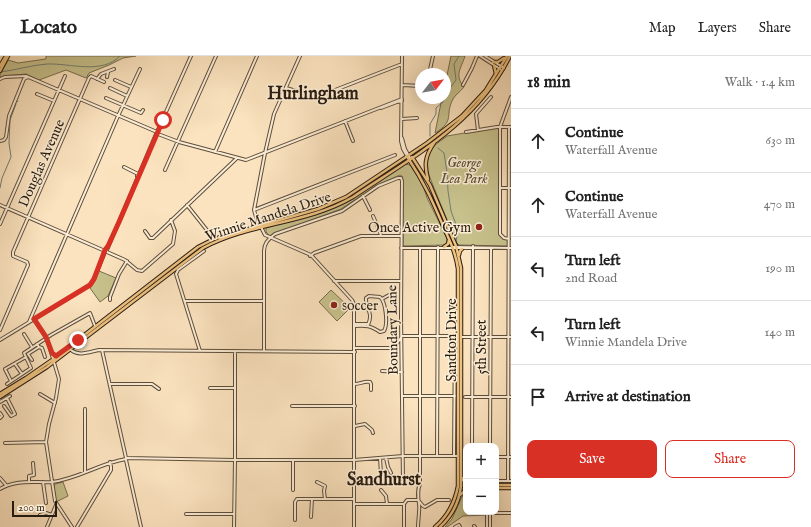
<!DOCTYPE html>
<html lang="en">
<head>
<meta charset="utf-8">
<style>
	body { margin:0; font-family:"IM FELL English",serif; background:#f2f2f2; color:#222 }
	.controls { position:absolute; right:12px; bottom:12px; display:grid; overflow:hidden; border-radius:8px; box-shadow:0 4px 16px #0002 }
	.controls button { width:36px; height:36px; display:grid; place-items:center; padding:0; border:0; border-bottom:1px solid #e0e0e0; background:#fff; color:#222; font:20px sans-serif }
	.compass { position:absolute; left:415px; top:12px; width:36px; height:36px; border-radius:50%; background:#fff; box-shadow:0 4px 16px #0002; rotate:59deg }
	.scale { position:absolute; left:12px; bottom:10px; width:45px; box-sizing:border-box; padding-left:4px; border:2px solid #291c10; border-top:0; font-size:11px; line-height:14px; white-space:nowrap; color:#291c10; -webkit-text-stroke:3px #fcedd5; paint-order:stroke }
	.stop { position:absolute; width:12px; height:12px; margin:-9px; border:3px solid #d93025; border-radius:50%; background:#fff }
	.stop.end { background:#d93025; border-color:#fff; box-shadow:0 1px 4px #0008 }
	.list { margin:0; padding:0; list-style:none }
	h2 { display:flex; justify-content:space-between; align-items:center; height:52px; margin:0; padding:0 16px; font-size:17px }
	h2 small { font-size:13px; font-weight:400; color:#767676 }
	.list li { display:grid; grid-template-columns:26px 1fr auto; gap:12px; align-items:center; box-sizing:border-box; height:64px; padding:0 16px; border-top:1px solid #e0e0e0 }
	.list b { display:block; font-size:15px; white-space:nowrap }
	.list p { margin:0; font-size:13px; white-space:nowrap; color:#767676 }
	.list em { font-size:13px; font-style:normal; color:#767676 }
	.actions { display:flex; gap:8px; padding:12px 16px }
	.actions a { flex:1; padding:9px 0; border:1px solid #d93025; border-radius:8px; text-align:center; font-size:14px; color:#d93025 }
	.actions .main { background:#d93025; color:#fff }
	.icon { flex:none; width:22px; height:22px; fill:none; stroke:currentColor; stroke-width:2; stroke-linecap:round; stroke-linejoin:round }
	.map { position:relative; flex:none; width:511px; height:471px; overflow:hidden }
	header { display:flex; align-items:center; gap:24px; box-sizing:border-box; height:56px; padding:0 20px; background:#fff; border-bottom:1px solid #e0e0e0 }
	header strong { font-size:19px }
	nav { display:flex; gap:22px; margin-inline-start:auto; font-size:14px }
	main { display:flex }
	aside { flex:1; background:#fff }
	.map>svg:first-child { display:block }
	.green { fill:#c7c18c; stroke:#786e4e }
	.lines { fill:none; stroke-linecap:round; stroke-linejoin:round }
	.stream { stroke:#707d73; stroke-width:1 }
	.minor-casing { stroke:#5e4e3c; stroke-width:4 }
	.major-casing { stroke:#291c10; stroke-width:4.5 }
	.minor { stroke:#fcedd5; stroke-width:2 }
	.major { stroke:#eec280; stroke-width:2.5 }
	.route { stroke:#d93025; stroke-width:5 }
	.poi-dot { fill:#8f2418; stroke:#fcedd5; stroke-width:1.5 }
	.labels { text-anchor:middle; stroke-width:3; stroke-linejoin:round; paint-order:stroke }
	.park-label { font-size:14px; font-style:italic; fill:#584e35; stroke:#fcedd5 }
	.street-label { font-size:14px; fill:#291c10; stroke:#fcedd5 }
	.poi-label { font-size:14px; fill:#291c10; stroke:#fcedd5; text-anchor:end }
	.district-label { font-size:18px; font-weight:bold; fill:#291c10; stroke:#fcedd5 }
</style>
</head>
<body>
<header>
<strong>Locato</strong>
<nav><a>Map</a><a>Layers</a><a>Share</a></nav>
</header>
<main>
<div class="map">
<svg width="511" height="471" viewBox="0 0 511 471">
	<rect width="100%" height="100%" fill="#fbe3bf"/>
	<filter id="stains"><feTurbulence type="fractalNoise" baseFrequency=".005" numOctaves="4"/><feColorMatrix values="0 0 0 0 .2 0 0 0 0 .09 0 0 0 0 .02 0 0 0 .5 -.17"/></filter>
	<radialGradient id="worn" r=".72"><stop offset=".6" stop-color="#630" stop-opacity="0"/><stop offset="1" stop-color="#630" stop-opacity=".3"/></radialGradient>
	<path class="green" d="M46 0H136L123 2 109 9 89 17 86 22 66 14 39 24 26 18 3 20 0 22V19L8 4 18 7 46 3Z
		M451 0H465C461 13 454 19 464 31 461 35 455 39 453 43 444 60 456 64 435 77L442 42H445V29Z
		M500 71 499 179 502 182 508 184V190L459 189 456 186 428 117 427 100 435 89 447 80Z
		M405 108 410 109 423 129 427 142 447 182V187L445 189 403 190V126L402 120 400 119 379 128 341 153 273 178 270 180 266 176V172L338 149Z
		M99 215 116 222 108 240 100 246 90 232 93 228Z
		M331 234 350 252 337 265 319 246Z
		M63 426 68 440 56 446 54 430 55 428Z
		M466 438V456H486V459L463 460 447 471H445L452 463 462 441Z"/>
	<g class="lines">
		<path class="stream" d="M1 16C16 14 32 9 47 8 70 7 102 19 120 0
			M445 39 456 24 454 8 459 0
			M17 46 18 45
			M430 80V68L436 58V52L443 46 444 42
			M438 92 444 97 447 116 448 135 451 155 458 174 456 186
			M0 132 2 122 11 101 9 87 10 64 16 48"/>
		<g class="minor-casing">
			<path id="minor" d="M300 0 274 58 265 97 254 154 256 161 265 179 311 199 352 244 354 248V471
				M402 0 401 85 403 93 407 100
				M480 0 500 13
				M485 0 504 12
				M429 18 433 0
				M107 21 108 16
				M0 23 5 21 26 20 157 76
				M97 23 101 18 114 13
				M115 24 131 31
				M402 29 421 30
				M463 29 472 12 477 0
				M110 32 127 40
				M286 32 317 41 402 8
				M37 38 54 45
				M106 42 141 57 143 54
				M381 52 397 46 402 45
				M402 63 417 62
				M345 65 353 85
				M478 74 476 58 491 41
				M157 76 191 0
				M466 76 497 71H511
				M158 78 179 86 246 104 402 43
				M402 82 405 93 410 102
				M0 85 4 84 6 81 9 60 24 23 28 21
				M215 96 257 0
				M124 111 138 118 137 120
				M165 114 216 0
				M500 132H511
				M363 140 370 154
				M0 149 105 195
				M187 149 214 183
				M254 154 395 99
				M373 160 380 176 381 180
				M0 168 65 20
				M145 175 150 182H153L237 102
				M509 183 504 182 500 178V71L511 41
				M452 191 511 192
				M401 192H493
				M107 194 156 78
				M107 196 125 204 137 214 142 215 173 188 175 175 171 164
				M310 200 314 197 361 180H401
				M334 225H401
				M382 243 389 239
				M110 244V241L119 218 127 205
				M185 245H264
				M34 263 47 283 59 323 56 342 49 368 46 386 55 445 72 471
				M29 266 118 60 140 13
				M355 268H368
				M355 270C366 269 371 270 380 276L384 275C388 268 386 246 380 241L369 240 366 242C365 254 374 255 368 269
				M0 274 28 209 27 206 13 200V196L89 22 91 20 104 26
				M24 278 32 291
				M461 281H511
				M0 284 90 229 94 223 105 196
				M37 288 39 291 42 292 45 301
				M355 292H392L396 289 402 280H455
				M70 293C78 301 89 296 99 294L355 296
				M102 294 126 402
				M200 295 176 218 178 214 204 195
				M264 295V195C264 188 269 182 275 178L342 155 378 130 398 122H401L402 125 401 261 403 426
				M32 304 28 298 39 291
				M15 308 22 318
				M382 315 402 316
				M11 325 5 313 26 301
				M7 328 31 312 24 297 51 279 90 257 95 270
				M110 328H152L159 333
				M355 328C360 328 364 325 370 326L371 328V334
				M210 332H235
				M40 338 55 347
				M403 340H455
				M465 341H511
				M0 346 10 340
				M4 350 11 360 15 358 7 342
				M292 350H355
				M85 353V416
				M0 357 2 360 0 362
				M355 370 365 368 372 374 373 377
				M5 387 46 386
				M472 390 473 190
				M490 390 491 193
				M437 400 438 191
				M454 400 455 280
				M496 401H511
				M127 402 234 404
				M380 402 381 418
				M386 402 388 411 391 417
				M235 403V295
				M126 404 141 471
				M235 404H354L403 400H458
				M0 422 6 429
				M420 425V192
				M496 425H511
				M508 425 509 71
				M29 426V420L34 419 33 407
				M43 426 46 447
				M317 426 325 430 324 435 325 443
				M0 433C16 423 34 427 52 426 78 423 100 407 126 403
				M293 434V404
				M381 434 386 440 387 448
				M354 448H404
				M404 448 407 444H418L423 450 425 451 437 444H449
				M404 448V471
				M487 457H511
				M490 457V471
				M186 458H234
				M40 459 46 457 52 459
				M311 461 312 443
				M295 464V446L297 443H354
				M474 470 475 471
				M47 471 56 449
				M77 471 111 414V411L110 406
				M234 471 235 404
				M418 471C418 464 420 453 419 448 418 441 417 434 420 428
				M455 471 459 469 460 471
				M487 471V456"/>
		</g>
		<g class="major-casing">
			<path id="major" d="M493 6H498L504 2
				M494 9 496 18
				M0 10 6 0
				M0 15 8 0
				M412 101 430 129 456 190 461 212V430C459 446 452 460 440 471
				M408 102C424 126 433 146 444 172 450 185 456 198 458 213V430C455 446 448 460 435 471
				M428 123C424 109 425 100 434 87
				M253 171 257 168 258 165
				M444 191 448 188 449 184
				M459 199 460 195 462 193
				M0 338 26 322 52 304 198 191 214 183 318 153 346 141 427 87 462 60 486 34 507 0
				M0 341 47 311 203 192C249 167 307 168 353 141 414 100 476 68 510 0
				M462 422 466 428
				M496 429H511
				M496 432H511
				M460 439 466 434"/>
		</g>
		<use href="#minor" class="minor"/>
		<use href="#major" class="major"/>
	</g>
	<g class="lines">
		<path class="route" d="M78 284 56 300 52 297 46 281 34 263 90 229 94 223 105 194 108 190 119 166 163 64"/>
	</g>
	<g class="poi-dot">
		<circle cx="479" cy="171" r="4"/>
		<circle cx="334" cy="249" r="4"/>
	</g>
	<g class="labels">
		<g class="park-label">
			<text x="464" y="111">George<tspan x="464" dy="16">Lea Park</tspan></text>
		</g>
		<g class="street-label">
			<text transform="translate(41 107) rotate(-66)" y="5">Douglas Avenue</text>
			<text transform="translate(268 160) rotate(-18)" y="5">Winnie Mandela Drive</text>
			<text transform="translate(392 274) rotate(-91)" y="5">Boundary Lane</text>
			<text transform="translate(451 284) rotate(-90)" y="5">Sandton Drive</text>
			<text transform="translate(481 291) rotate(-90)" y="5">5th Street</text>
		</g>
		<g class="poi-label">
			<text x="471" y="176">Once Active Gym</text>
			<text x="342" y="254" text-anchor="start">soccer</text>
		</g>
		<g class="district-label">
			<text x="313" y="43">Hurlingham</text>
			<text x="384" y="429">Sandhurst</text>
		</g>
	</g>
	<rect width="100%" height="100%" filter="url(#stains)"/>
	<rect width="100%" height="100%" fill="url(#worn)"/>
</svg>
<div class="controls">
<button>+</button>
<button>−</button>
</div>
<svg class="compass" viewBox="-18 -18 36 36"><path d="M0-13l5 13h-10z" fill="#e53935"/><path d="M0 13l5-13h-10z" fill="#767676"/></svg>
<div class="scale">200 m</div>
<div class="stop" style="left:163px;top:64px"></div>
<div class="stop end" style="left:78px;top:284px"></div>
</div>
<aside>
<h2>18 min<small>Walk · 1.4 km</small></h2>
<ul class="list">
<li><svg class="icon" aria-label="ahead" viewBox="0 0 24 24"><path d="M12 20V5M6 11l6-6 6 6"/></svg><div><b>Continue</b><p>Waterfall Avenue</p></div><em>630 m</em></li>
<li><svg class="icon" aria-label="ahead" viewBox="0 0 24 24"><path d="M12 20V5M6 11l6-6 6 6"/></svg><div><b>Continue</b><p>Waterfall Avenue</p></div><em>470 m</em></li>
<li><svg class="icon" aria-label="left" viewBox="0 0 24 24"><path d="M17 20v-9H6M10 6l-5 5 5 5"/></svg><div><b>Turn left</b><p>2nd Road</p></div><em>190 m</em></li>
<li><svg class="icon" aria-label="left" viewBox="0 0 24 24"><path d="M17 20v-9H6M10 6l-5 5 5 5"/></svg><div><b>Turn left</b><p>Winnie Mandela Drive</p></div><em>140 m</em></li>
<li><svg class="icon" aria-label="arrive" viewBox="0 0 24 24"><path d="M6 21V4h12l-3 4 3 4H6"/></svg><div><b>Arrive at destination</b></div></li>
</ul>
<div class="actions"><a class="main">Save</a><a>Share</a></div>
</aside>
</main>
</body>
</html>
